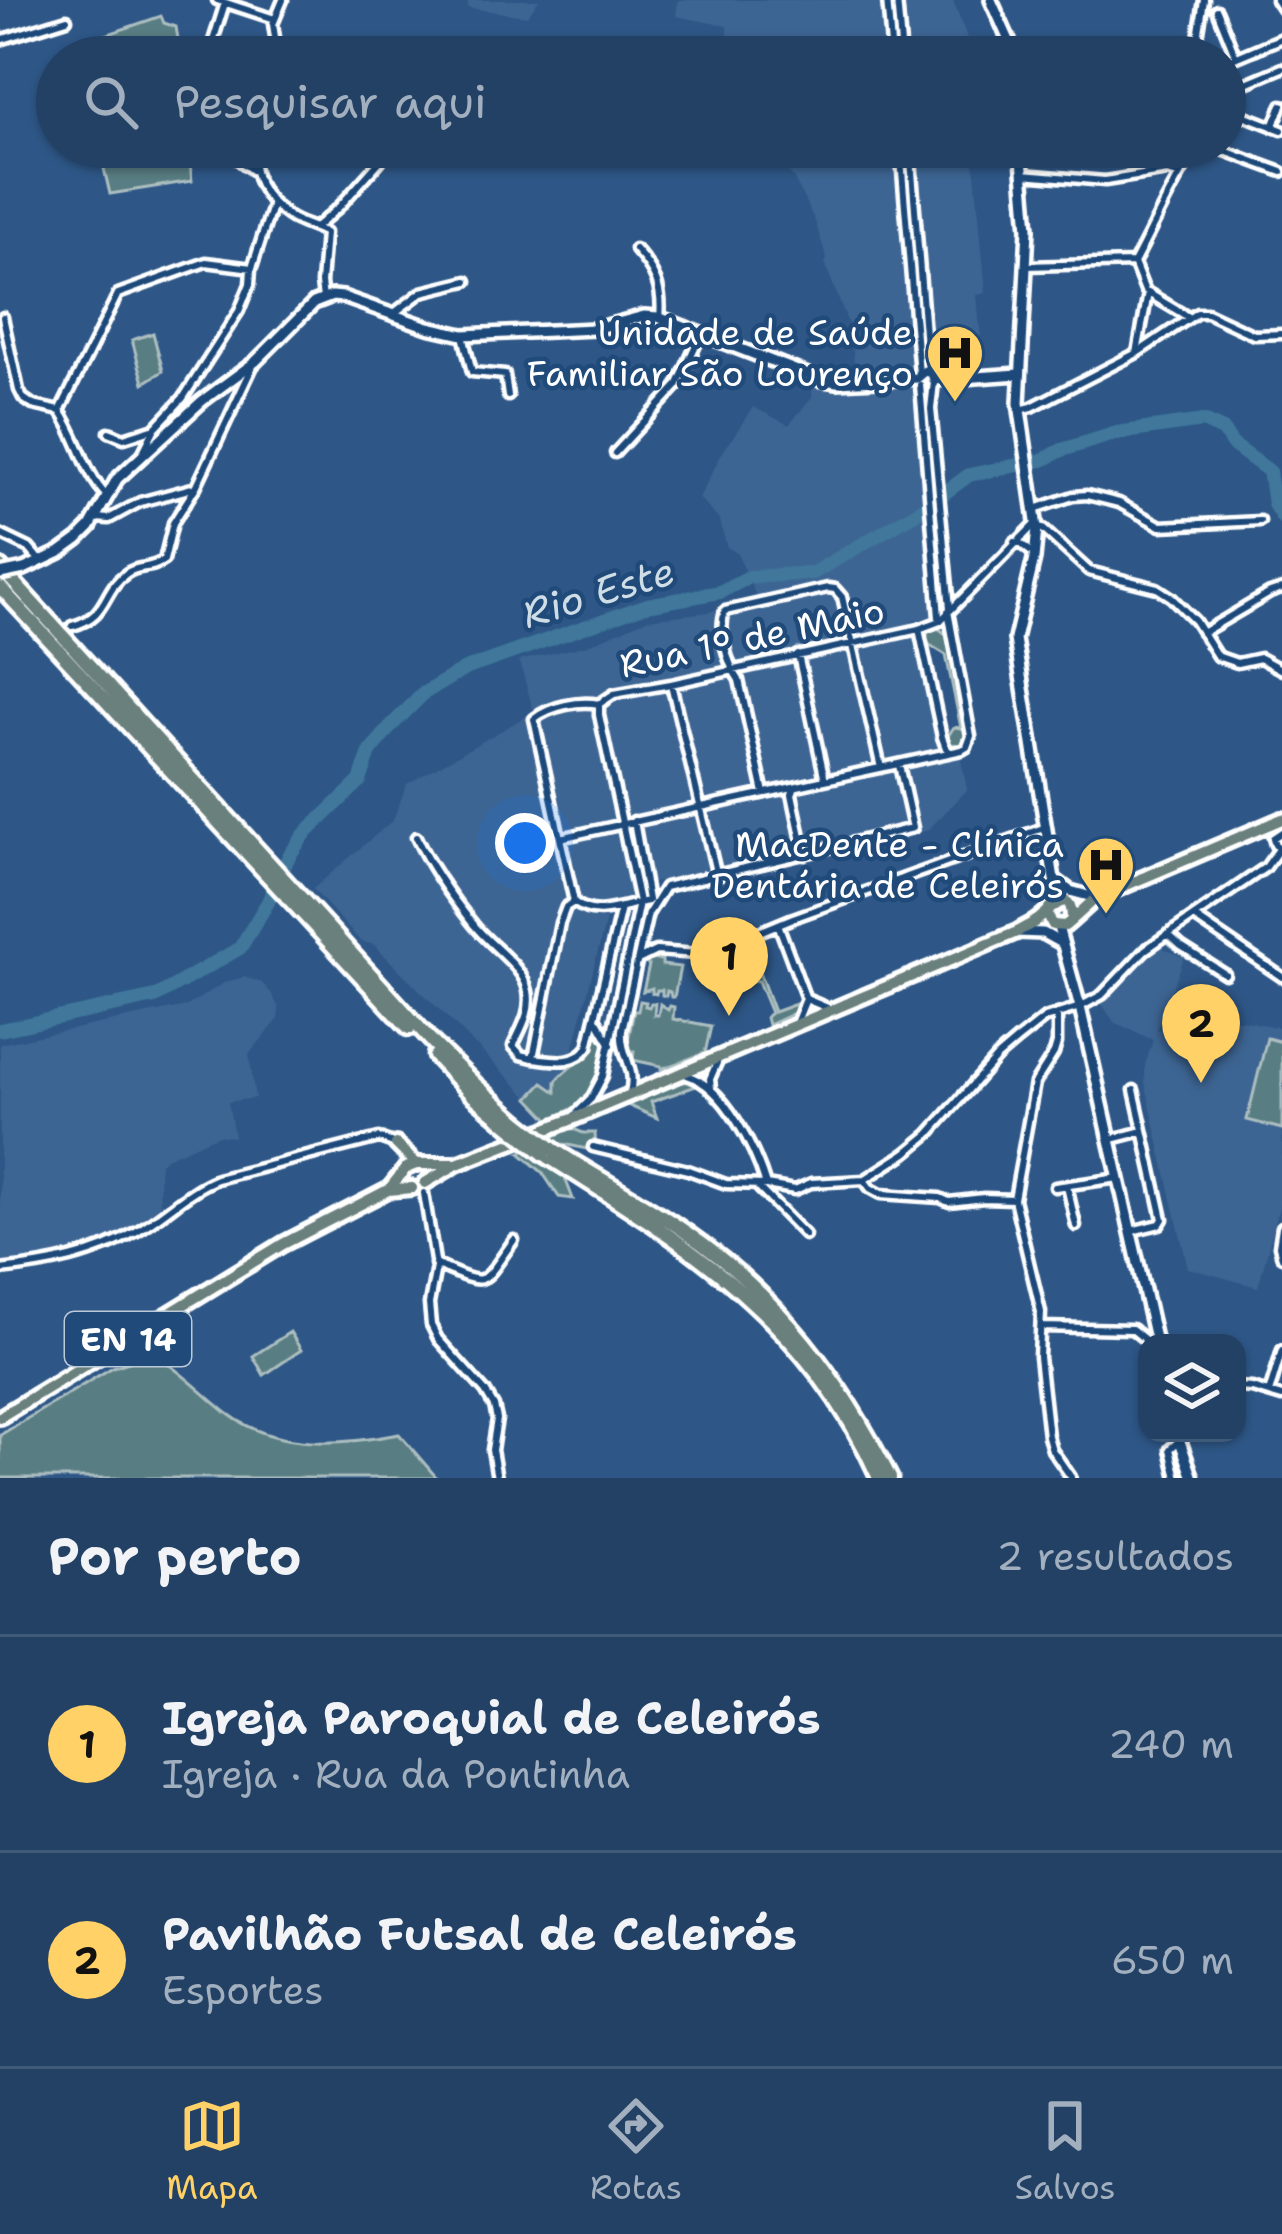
<!DOCTYPE html>
<html lang="pt">
<head>
<meta charset="utf-8">
<style>
	body { margin:0; font-family:"Shantell Sans",sans-serif; background:#2a486b; color:#f1f3f6 }
	.controls { position:absolute; right:36px; bottom:36px; display:grid; overflow:hidden; border-radius:24px; box-shadow:0 3px 9px #0004 }
	.controls button { width:108px; height:108px; display:grid; place-items:center; padding:0; border:0; border-bottom:3px solid #3f5a79; background:#224165; color:#f1f3f6; font:60px sans-serif }
	.you { position:absolute; left:525px; top:843px; width:42px; height:42px; margin:-30px; border:9px solid #fff; border-radius:50%; background:#1a73e8; box-shadow:0 0 0 18px #1a73e833 }
	.badge { display:grid; place-items:center; width:78px; height:78px; border-radius:50%; background:#ffd166; color:#111; font-size:39px; font-weight:700 }
	.pin { position:absolute; translate:-50% -99px; filter:drop-shadow(0 3px 6px #0008) }
	.pin::after { content:''; position:absolute; top:63px; width:42px; height:36px; background:inherit; clip-path:polygon(0 0,100% 0,50% 100%) }
	.list { margin:0; padding:0; list-style:none }
	h2 { display:flex; justify-content:space-between; align-items:center; height:156px; margin:0; padding:0 48px; font-size:51px }
	h2 small { font-size:39px; font-weight:400; color:#a2afbf }
	.list li { display:grid; grid-template-columns:78px 1fr auto; gap:36px; align-items:center; box-sizing:border-box; height:216px; padding:0 48px; border-top:3px solid #3f5a79 }
	.list b { display:block; font-size:45px; white-space:nowrap }
	.list p { margin:0; font-size:39px; white-space:nowrap; color:#a2afbf }
	.list em { font-size:39px; font-style:normal; color:#a2afbf }
	.icon { flex:none; width:66px; height:66px; fill:none; stroke:currentColor; stroke-width:2; stroke-linecap:round; stroke-linejoin:round }
	.map { position:relative; flex:none; width:1282px; height:1478px; overflow:hidden }
	.search { position:absolute; background:#224165; box-shadow:0 3px 9px #0004; left:36px; right:36px; top:36px; height:132px; display:flex; align-items:center; gap:30px; box-sizing:border-box; padding:0 42px; border-radius:66px; color:#a2afbf; font-size:45px }
	.sheet { height:588px; background:#224165 }
	nav { display:flex; justify-content:space-around; align-items:center; box-sizing:border-box; height:168px; border-top:3px solid #3f5a79; background:#224165; font-size:33px; color:#a2afbf }
	nav a { display:grid; justify-items:center; gap:6px }
	nav .on { color:#ffd166 }
	.map>svg:first-child { display:block }
	.built { fill:#3e6593 }
	.green { fill:#597d82; stroke:#acbec0; stroke-width:3 }
	.lines { fill:none; stroke-linecap:round; stroke-linejoin:round }
	.river { stroke:#3f779b; stroke-width:14 }
	.minor-casing { stroke:#fff; stroke-width:15 }
	.tertiary-casing { stroke:#fff; stroke-width:18 }
	.primary-casing { stroke:#fff; stroke-width:20 }
	.motorway-casing { stroke:#fff; stroke-width:21 }
	.minor { stroke:#1f4a7a; stroke-width:6 }
	.tertiary { stroke:#1f4a7a; stroke-width:9 }
	.primary { stroke:#6a807c; stroke-width:10 }
	.motorway { stroke:#6a807c; stroke-width:12 }
	.tertiary-bridge-casing { stroke:#fff; stroke-width:18; stroke-linecap:butt }
	.motorway-bridge-casing { stroke:#fff; stroke-width:21; stroke-linecap:butt }
	.tertiary-bridge { stroke:#1f4a7a; stroke-width:9 }
	.motorway-bridge { stroke:#6a807c; stroke-width:12 }
	.labels { text-anchor:middle; stroke-width:9; stroke-linejoin:round; paint-order:stroke }
	.shield { fill:#1f4a7a; stroke:#bcc9d7; stroke-width:3 }
	.shield-label { font-size:33px; font-weight:bold; fill:#fff }
	.poi-label { font-size:36px; fill:#fff; stroke:#1f4a7a; text-anchor:end }
	.street-label { font-size:36px; fill:#fff; stroke:#1f4a7a }
	.water-label { font-size:39px; font-style:italic; fill:#cfdde6; stroke:#1f4a7a }
</style>
</head>
<body>
<div class="map">
<svg width="1282" height="1478" viewBox="0 0 1282 1478">
	<rect width="100%" height="100%" fill="#2e5787"/>
	<filter id="ink" filterUnits="userSpaceOnUse"><feTurbulence type="fractalNoise" baseFrequency=".00833" numOctaves="2"/><feDisplacementMap in="SourceGraphic" scale="24" xChannelSelector="R" yChannelSelector="G"/><feConvolveMatrix kernelMatrix="1 2 1 2 8 2 1 2 1" color-interpolation-filters="sRGB"/></filter>
	<g filter="url(#ink)">
		<path class="built" d="M468 0H539L527 16 468 8Z
			M678 0H953L974 57H731L727 26 676 16Z
			M759 147H988L989 160 974 162 986 293 977 295 983 367 912 370 933 616 912 621 942 759 960 755 967 790 928 830 915 834 911 822 808 846 772 859 634 886 635 899 609 907 569 1066 556 1081 555 1093 543 1083 529 1098 373 944 361 942 313 889 393 820 407 784 534 712 519 661 588 645 647 619 709 612 757 598 737 553 727 547 719 520 699 498 721 455 753 407 789 425 812 397V374L832 377 855 375 851 331 825 264 827 259 815 221 794 179 780 160Z
			M1159 946 1184 958 1157 1029 1195 1038 1203 1013 1282 1028V1195L1258 1287 1188 1268 1145 1082V1065L1153 1040 1114 1022 1100 1001 1144 954Z
			M244 977 262 983 271 993 279 1008 278 1020 249 1054 255 1098 228 1102 234 1137 218 1135 166 1158 160 1163 159 1174 160 1212 119 1235 61 1257 42 1261 0 1265V1044L187 1006 224 983Z"/>
		<path class="green" d="M161 16 164 23 176 27 181 57H79L88 41Z
			M99 147H188L192 181 110 194Z
			M153 333 163 371 144 383 132 340Z
			M938 628 946 634 967 734 962 745 951 744 946 739 954 727 961 728 946 655 925 642 928 632Z
			M751 950 774 1012 796 1004V1012L768 1025 766 1017 771 1013 758 981 734 977 737 956Z
			M651 959 662 960V965L680 967 674 997H671L670 992 667 991 666 996 662 995V990H657L656 994 652 993V988L643 991 649 965 645 963Z
			M640 1001 646 1002 645 1006 649 1007 651 1003H655L654 1015H658L660 1004 668 1010 670 1006 674 1007 673 1019 711 1026 705 1053 661 1069V1066L633 1060 634 1051 626 1050 634 1011H638Z
			M598 1031 607 1044C598 1090 594 1102 549 1119L529 1098 543 1083 556 1092V1081C577 1057 586 1065 598 1031Z
			M1267 1038 1282 1042V1129L1247 1120Z
			M683 1081 699 1085 651 1102 657 1118 627 1105Z
			M571 1128 583 1133H595L596 1151 564 1144 537 1157 565 1178 573 1199 559 1197 542 1172 520 1153Z
			M290 1332 301 1350 264 1375 253 1356Z
			M154 1354C181 1371 202 1393 227 1413 276 1451 342 1445 399 1434L437 1478H0V1435L113 1367Z"/>
		<g class="lines">
			<path class="river" d="M0 1030 155 997 240 948 268 902 289 856 304 835 360 781 370 752 392 725 424 693 465 669 647 605 720 592 749 577 813 573 924 508 969 475 1043 460 1062 450 1117 433 1203 421 1223 430 1232 444 1269 471 1274 504 1282 517"/>
			<g class="minor-casing">
				<path id="minor" d="M217 0 275 19
					M887 0 892 57
					M897 0 902 57
					M1276 0 1282 9
					M1217 10 1236 57
					M0 40 67 19
					M208 57 225 3
					M278 57 273 24 283 0
					M1091 57C1113 49 1128 49 1150 57
					M1184 57 1198 38 1204 0
					M1226 73V66L1230 60 1282 38
					M1225 92 1282 68
					M1225 108 1282 130
					M1273 127 1282 105
					M222 147 252 170
					M258 147C245 171 267 202 288 216 299 224 313 226 325 233L321 283 323 298
					M900 147 919 374
					M910 147 928 371
					M1214 147 1282 172
					M1023 174 1105 181 1167 171 1179 174
					M315 228 340 206 380 161
					M635 249C655 271 663 288 660 318
					M1134 263C1155 224 1172 184 1197 147
					M1134 263 1145 291 1188 317
					M1026 266 1134 263
					M393 314 422 292 467 281
					M3 317 19 390 23 398 33 405 60 411C79 438 84 473 107 496
					M463 335 472 372 505 375 508 396
					M1137 353 1148 293
					M934 382 931 409 950 608
					M920 385 939 617
					M1020 410 1032 407 1137 353 1197 313H1207L1254 335 1282 334
					M60 411 118 294 206 262 252 268 273 203
					M109 432 124 438 152 429
					M615 453 677 386 701 334
					M142 454 155 428 183 398 239 311 250 284 251 269
					M1035 509 1073 496 1087 495 1119 503 1161 526 1260 521
					M96 518 109 519 140 502 196 487
					M1037 528 1043 529 1089 571 1157 588 1171 597 1195 621 1217 656 1237 663 1260 658 1282 670
					M0 534 29 548 41 562
					M1014 542 1020 543 1035 555
					M72 626C110 616 101 590 127 573 140 564 149 571 164 560L173 523 196 487 253 366
					M919 629 942 737 946 748 950 752
					M1202 633 1270 593 1282 589
					M798 655 825 780
					M671 684 717 876
					M599 704 614 694 671 684 919 629 940 621 1035 524
					M599 704C580 700 550 706 534 719L574 902C596 920 622 905 648 901
					M794 789 792 794 805 855
					M764 793 739 680C727 663 718 631 725 611L828 588 835 589 842 597 881 768
					M634 821 648 900
					M416 837C431 869 452 898 474 925 490 946 523 965 528 991 532 1012 521 1028 513 1046L521 1055 533 1058
					M560 838 962 750 967 747 971 736 948 611
					M1281 848 1275 845 1273 838 1282 832
					M574 902 566 907 560 923 533 1058C553 1060 575 1066 588 1047L621 908
					M648 914 665 887 913 828 899 765
					M1194 917 1282 977
					M778 924 806 999 797 1021
					M1169 935 1181 946 1225 974
					M640 959 656 951 697 954 718 949 793 918 1046 827
					M806 999 830 1009
					M1057 1014V1043L1054 1053 1035 1083 1014 1199 1041 1312 1039 1357 1048 1436 1052 1450 1071 1477
					M597 1021 611 1045
					M687 1075C725 1087 755 1149 766 1185
					M711 1088 710 1079 719 1058
					M630 1092C637 1068 620 1056 622 1030L648 913
					M575 1115 591 1099 603 1076 639 902 599 715V704
					M1112 1139 1143 1131
					M593 1147 688 1170 726 1184 766 1185 795 1190 811 1183 864 1180 906 1153 929 1134 997 1057 1017 1040 1045 1018 1080 1007 1102 995 1145 950 1266 867 1279 849
					M864 1180 870 1188 881 1194 940 1198 949 1202 984 1198 1014 1199
					M757 1186 805 1235
					M1067 1186 1076 1226
					M1055 1187 1119 1178
					M424 1193 436 1267 429 1304 431 1325 438 1339 485 1391 494 1406 497 1419 492 1450 497 1478
					M1282 1227 1279 1246 1282 1257
					M1131 1231 1160 1224 1163 1219 1134 1090
					M435 1264C490 1288 480 1287 514 1240
					M0 1270C47 1265 96 1256 137 1231 165 1215 187 1191 217 1179L379 1138 396 1144
					M1041 1327 1132 1329 1149 1343
					M1237 1387 1252 1388 1282 1397
					M1269 1393 1282 1350
					M1177 1478 1170 1449 1179 1441"/>
			</g>
			<g class="tertiary-casing">
				<path id="tertiary" d="M991 0 1011 45 1013 57
					M1021 147 1028 229 1019 403 1037 528 1034 559 1015 639 1054 879 1062 902
					M934 380 1019 374
					M24 569 60 552 78 539 90 527 117 479 202 401 255 362 314 303 332 296 343 297 428 327 463 335 595 329 644 316 658 317 818 379 837 382 917 378 925 371 932 373 934 380
					M1054 879 1070 891 1096 898
					M1058 927 1080 1007 1156 1343
					M1017 932 1043 933 1061 943
					M1177 1433 1193 1478"/>
			</g>
			<g class="primary-casing">
				<path id="primary" d="M1074 918 1096 898 1282 819
					M396 1144 416 1164H454
					M425 1183 457 1164 570 1120 1017 932C1023 928 1030 925 1036 921 1049 912 1072 882 1072 920L1065 926 1053 925 1048 916 1049 908
					M390 1188 406 1168 416 1164
					M0 1417 283 1244 388 1190 412 1188"/>
			</g>
			<g class="motorway-casing">
				<path id="motorway" d="M0 567 436 1046 477 1086 517 1121
					M0 587 409 1028
					M435 1056 470 1093 508 1125
					M554 1150C598 1178 645 1203 687 1233 778 1296 841 1380 890 1478
					M544 1154C686 1243 808 1318 879 1478"/>
			</g>
			<use href="#minor" class="minor"/>
			<use href="#tertiary" class="tertiary"/>
			<use href="#primary" class="primary"/>
			<use href="#motorway" class="motorway"/>
			<g class="tertiary-bridge-casing">
				<path id="tertiary-bridge" d="M0 574 24 569"/>
			</g>
			<g class="motorway-bridge-casing">
				<path id="motorway-bridge" d="M517 1121 554 1150
					M508 1125 544 1154"/>
			</g>
			<use href="#tertiary-bridge" class="tertiary-bridge"/>
			<use href="#motorway-bridge" class="motorway-bridge"/>
		</g>
	</g>
	<defs>
		<g id="hospital-pin" transform="scale(3)"><path d="M0 17L-7.5 6A9.5 9.5 0 1 1 7.5 6Z" fill="#ffd166" stroke="#1f4a7a"/><path d="M-5-5h3v3.5h4V-5h3V5h-3V1.5h-4V5h-3Z" fill="#111"/></g>
	</defs>
	<g fill-rule="evenodd">
		<use href="#hospital-pin" x="955" y="353"/>
		<use href="#hospital-pin" x="1106" y="865"/>
	</g>
	<g class="labels">
		<rect class="shield" x="65" y="1312" width="126" height="54" rx="9"/>
		<g class="shield-label">
			<text x="128" y="1351">EN 14</text>
		</g>
		<g class="poi-label">
			<text x="913" y="345">Unidade de Saúde<tspan x="913" dy="41">Familiar São Lourenço</tspan></text>
			<text x="1064" y="857">MacDente - Clínica<tspan x="1064" dy="41">Dentária de Celeirós</tspan></text>
		</g>
		<g class="street-label">
			<text transform="translate(752 637) rotate(-12)" y="13">Rua 1º de Maio</text>
		</g>
		<g class="water-label">
			<text transform="translate(598 592) rotate(-17)" y="14">Rio Este</text>
		</g>
	</g>
</svg>
<div class="controls">
<button><svg class="icon" aria-label="layers" viewBox="0 0 24 24"><path d="M12 4l9 5-9 5-9-5zM3 14l9 5 9-5"/></svg></button>
</div>
<div class="you"></div>
<div class="pin badge" style="left:729px;top:1016px">1</div>
<div class="pin badge" style="left:1201px;top:1083px">2</div>
<div class="search"><svg class="icon" aria-label="search" viewBox="0 0 24 24"><circle cx="10" cy="10" r="6"/><path d="M15 15l6 6"/></svg>Pesquisar aqui</div>
</div>
<section class="sheet">
<h2>Por perto<small>2 resultados</small></h2>
<ul class="list">
<li><span class="badge">1</span><div><b>Igreja Paroquial de Celeirós</b><p>Igreja · Rua da Pontinha</p></div><em>240 m</em></li>
<li><span class="badge">2</span><div><b>Pavilhão Futsal de Celeirós</b><p>Esportes</p></div><em>650 m</em></li>
</ul>
</section>
<nav>
<a class="on"><svg class="icon" aria-label="map" viewBox="0 0 24 24"><path d="M3 6l6-2 6 2 6-2v14l-6 2-6-2-6 2zM9 4v14M15 6v14"/></svg>Mapa</a>
<a><svg class="icon" aria-label="directions" viewBox="0 0 24 24"><path d="M12 3l9 9-9 9-9-9zM9 14v-3h6M13 9l2 2-2 2"/></svg>Rotas</a>
<a><svg class="icon" aria-label="saved" viewBox="0 0 24 24"><path d="M7 4h10v16l-5-4-5 4z"/></svg>Salvos</a>
</nav>
</body>
</html>
